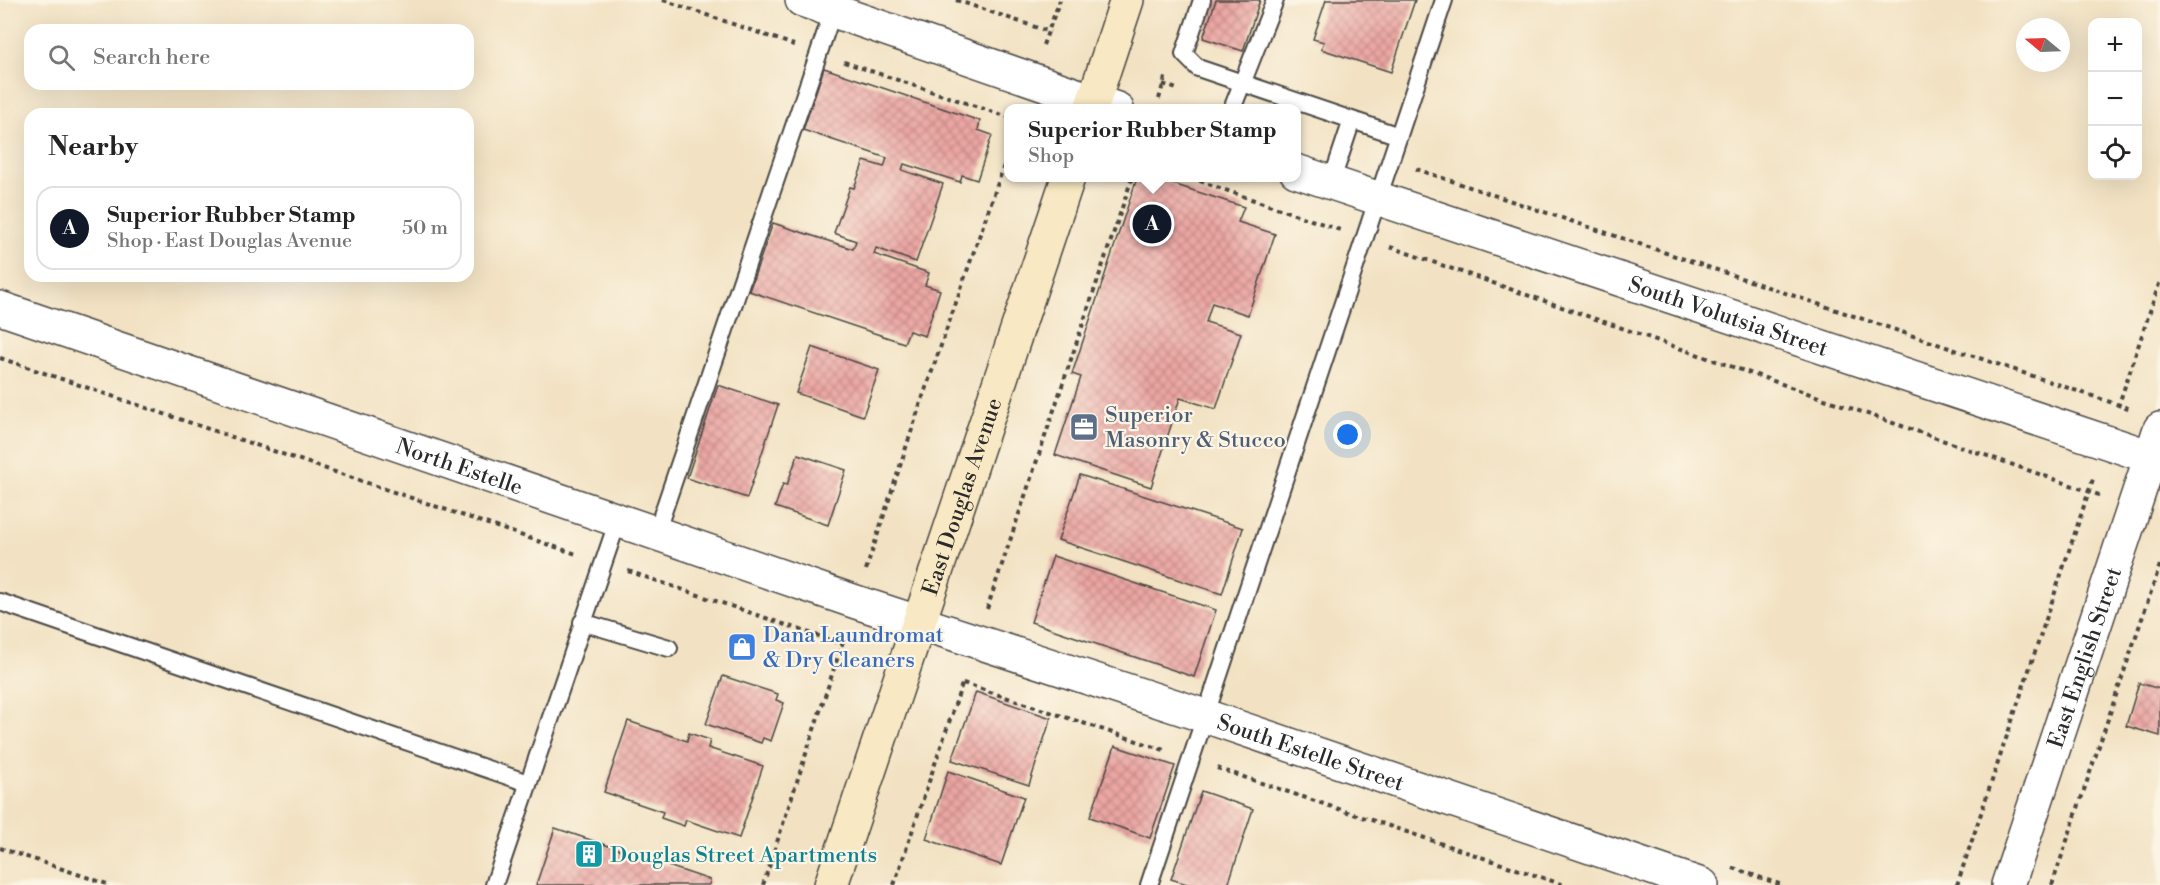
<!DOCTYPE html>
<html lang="en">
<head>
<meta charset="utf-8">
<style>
	body { margin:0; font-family:"Libre Bodoni",serif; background:#f6f6f6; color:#222 }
	.controls { position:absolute; right:18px; top:18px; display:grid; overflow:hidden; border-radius:12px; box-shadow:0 6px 24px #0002 }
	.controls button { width:54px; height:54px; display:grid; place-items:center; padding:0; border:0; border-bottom:2px solid #e0e0e0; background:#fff; color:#222; font:30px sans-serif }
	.compass { position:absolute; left:2016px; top:18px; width:54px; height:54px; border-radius:50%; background:#fff; box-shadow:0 6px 24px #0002; rotate:289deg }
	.you { position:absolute; left:1348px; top:435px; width:21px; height:21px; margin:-15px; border:4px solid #fff; border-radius:50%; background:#1a73e8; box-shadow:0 0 0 9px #1a73e833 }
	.badge { display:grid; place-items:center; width:39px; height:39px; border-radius:50%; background:#111827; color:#fff; font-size:20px; font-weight:700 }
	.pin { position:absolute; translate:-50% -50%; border:3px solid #fff; box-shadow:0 2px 6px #0006 }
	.popup { position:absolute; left:1004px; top:104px; width:297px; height:78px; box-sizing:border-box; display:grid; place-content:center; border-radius:12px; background:#fff; filter:drop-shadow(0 2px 4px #0005); font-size:20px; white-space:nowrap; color:#767676 }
	.popup b { font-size:22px; color:#222 }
	.popup::after { content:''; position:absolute; left:50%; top:100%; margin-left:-12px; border:12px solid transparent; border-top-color:#fff }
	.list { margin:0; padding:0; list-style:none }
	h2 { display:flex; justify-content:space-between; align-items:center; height:78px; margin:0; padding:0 24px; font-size:26px }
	h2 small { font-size:20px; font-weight:400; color:#767676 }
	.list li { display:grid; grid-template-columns:39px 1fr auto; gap:18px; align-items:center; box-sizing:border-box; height:84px; margin:0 12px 12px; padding:0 12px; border:2px solid #e0e0e0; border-radius:18px }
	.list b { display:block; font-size:22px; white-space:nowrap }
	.list p { margin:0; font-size:20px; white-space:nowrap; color:#767676 }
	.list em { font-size:20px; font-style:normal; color:#767676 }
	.icon { flex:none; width:33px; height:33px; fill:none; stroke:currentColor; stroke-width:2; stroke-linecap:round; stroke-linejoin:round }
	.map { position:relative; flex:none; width:2160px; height:885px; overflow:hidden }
	.search { position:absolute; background:#fff; box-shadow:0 6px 24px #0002; left:24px; top:24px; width:450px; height:66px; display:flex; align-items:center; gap:15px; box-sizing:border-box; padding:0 21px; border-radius:18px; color:#767676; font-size:22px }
	.panel { position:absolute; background:#fff; box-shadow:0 6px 24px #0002; left:24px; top:108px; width:450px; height:174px; border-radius:18px }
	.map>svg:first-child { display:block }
	.building { fill:url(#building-cross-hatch) }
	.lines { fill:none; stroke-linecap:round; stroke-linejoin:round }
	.lane-casing { stroke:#494642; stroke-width:20 }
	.street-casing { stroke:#494642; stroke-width:36 }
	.secondary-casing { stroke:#494642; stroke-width:36 }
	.path { stroke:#494642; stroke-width:4; stroke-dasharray:4.5 4.5; stroke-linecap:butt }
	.lane { stroke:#fff; stroke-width:16 }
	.street { stroke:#fff; stroke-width:33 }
	.secondary { stroke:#f8e8c3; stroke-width:33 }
	.labels { text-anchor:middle; stroke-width:4.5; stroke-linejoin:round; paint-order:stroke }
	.street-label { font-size:22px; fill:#2b2b2b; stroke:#fcf5e5 }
	.service-label { font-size:22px; fill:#4e5e75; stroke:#fcf5e5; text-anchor:start }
	.shop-label { font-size:22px; fill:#366cbe; stroke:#fcf5e5; text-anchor:start }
	.culture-label { font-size:22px; fill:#0d838f; stroke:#fcf5e5; text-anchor:start }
</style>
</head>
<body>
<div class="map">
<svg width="2160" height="885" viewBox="0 0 2160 885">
	<defs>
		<pattern id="building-cross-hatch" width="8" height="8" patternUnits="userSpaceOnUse" patternTransform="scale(1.5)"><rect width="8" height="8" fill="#eca6a3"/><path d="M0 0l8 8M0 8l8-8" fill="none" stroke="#bf8785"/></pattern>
	</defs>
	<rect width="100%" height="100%" fill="#fcf5e5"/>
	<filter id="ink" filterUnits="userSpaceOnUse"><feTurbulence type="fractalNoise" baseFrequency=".0167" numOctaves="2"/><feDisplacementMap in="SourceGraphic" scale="12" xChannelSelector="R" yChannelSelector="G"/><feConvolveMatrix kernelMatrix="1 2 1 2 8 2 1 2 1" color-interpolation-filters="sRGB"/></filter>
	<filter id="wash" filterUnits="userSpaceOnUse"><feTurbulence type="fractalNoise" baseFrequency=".008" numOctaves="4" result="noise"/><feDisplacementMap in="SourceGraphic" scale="24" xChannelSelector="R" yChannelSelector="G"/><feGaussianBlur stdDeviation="1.35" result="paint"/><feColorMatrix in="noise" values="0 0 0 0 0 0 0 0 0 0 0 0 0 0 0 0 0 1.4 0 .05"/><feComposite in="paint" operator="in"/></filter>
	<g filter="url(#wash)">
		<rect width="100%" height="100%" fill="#f2e2c3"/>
		<g id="blocks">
			<path class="building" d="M1216 0H1260L1243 51 1203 38Z
				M1326 0H1415L1391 72 1321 49 1324 42 1313 39Z
				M824 68 980 121 978 130 992 135 977 180 962 175 960 182 904 164 902 170 943 184 916 262 876 248 874 254 929 273 925 285 940 290 925 336 909 331 904 343 749 291 773 223 853 249 856 241 834 233 850 187 854 188 864 161 884 167 887 158 803 130Z
				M1137 178H1155L1244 207 1238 222 1275 234 1248 315 1212 303 1206 322 1241 333 1216 409 1180 398 1151 487 1055 455 1081 377 1072 374Z
				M812 347 879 370 863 416 796 393Z
				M718 385 778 405 747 498 687 478Z
				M798 454 846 470 828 525 775 507 783 484 787 485Z
				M1080 475 1243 528 1222 594 1058 540Z
				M1053 556 1216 610 1194 677 1031 622Z
				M723 676 778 694 776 700 784 703 771 741 763 738 761 743 706 724Z
				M2139 683 2160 689V736L2126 726Z
				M976 692 1051 718 1029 785 952 760Z
				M628 721 687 741 689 733 710 740 708 748 763 766 739 838 686 820 684 826 661 818 663 812 604 792Z
				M1115 746 1175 766 1150 838 1090 817Z
				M948 771 1024 797 1001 865 926 839Z
				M1201 791 1253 809 1228 885H1190L1171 879Z
				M555 828 710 880 709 885H536Z"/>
		</g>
	</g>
	<g filter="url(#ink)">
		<use href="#blocks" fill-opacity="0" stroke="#494642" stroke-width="1.5"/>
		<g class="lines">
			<g class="lane-casing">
				<path id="lane" d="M1202 0 1184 54 1198 68 1352 120 1331 183
					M1232 109 1275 0
					M1352 120 1399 136
					M656 533 833 11
					M0 602 528 783
					M582 622 669 648
					M494 885 618 520
					M1149 885 1444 0"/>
			</g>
			<g class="street-casing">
				<g id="street">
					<path d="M802 0 1117 109"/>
					<path id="s1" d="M1296 171 2160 460"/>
					<path id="s2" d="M0 308 856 602 1205 716 1702 885"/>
					<path id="s3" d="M2008 885 2160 429"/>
				</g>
			</g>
			<g class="secondary-casing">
				<g id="secondary">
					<path d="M1091 109 1127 0"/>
					<path id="s4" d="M831 885 1068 178"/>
				</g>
			</g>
			<path class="path" d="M663 0 794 45
				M956 0 1050 32
				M1043 45 1060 0
				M844 62 1008 117
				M1163 84 1179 90
				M1159 99 1166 74
				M1416 169 2131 409
				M1191 178 1340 230
				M1390 247 2102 496
				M0 358 579 555
				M2118 407 2160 281
				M866 570 918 411 1008 154
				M628 571 842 644
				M987 609 1132 178
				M963 683 1167 751
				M1217 768 1564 885
				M0 848 110 885
				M1733 868 1782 885
				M763 885 845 635
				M894 885 963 681
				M1957 885 2094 476
				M2052 885 2160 565"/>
			<use href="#lane" class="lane"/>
			<use href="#street" class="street"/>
			<use href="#secondary" class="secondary"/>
		</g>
	</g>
	<defs>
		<g id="office-square" transform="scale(1.5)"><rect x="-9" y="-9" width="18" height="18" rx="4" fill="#5c6f8a" stroke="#fcf5e5"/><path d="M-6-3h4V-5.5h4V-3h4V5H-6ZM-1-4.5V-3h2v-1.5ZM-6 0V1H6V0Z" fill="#fff"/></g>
		<g id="shop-square" transform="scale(1.5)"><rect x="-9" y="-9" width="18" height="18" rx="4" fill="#3f7fe0" stroke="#fcf5e5"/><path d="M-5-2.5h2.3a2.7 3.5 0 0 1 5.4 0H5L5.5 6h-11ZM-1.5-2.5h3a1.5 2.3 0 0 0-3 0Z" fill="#fff"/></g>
		<g id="building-square" transform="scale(1.5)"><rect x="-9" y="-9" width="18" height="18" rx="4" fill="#0f9aa8" stroke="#fcf5e5"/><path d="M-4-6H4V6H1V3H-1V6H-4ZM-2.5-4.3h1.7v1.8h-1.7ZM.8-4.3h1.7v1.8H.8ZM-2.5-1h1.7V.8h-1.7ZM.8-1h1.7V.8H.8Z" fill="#fff"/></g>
	</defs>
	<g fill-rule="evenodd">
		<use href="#office-square" x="1084" y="427"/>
		<use href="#shop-square" x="742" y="647"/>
		<use href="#building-square" x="589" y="854"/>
	</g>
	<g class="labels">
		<g class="street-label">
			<text dy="8" stroke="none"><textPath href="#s1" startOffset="456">South Volutsia Street</textPath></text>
			<text dy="8" stroke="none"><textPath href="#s2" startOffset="486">North Estelle</textPath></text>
			<text dy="8" stroke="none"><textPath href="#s4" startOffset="410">East Douglas Avenue</textPath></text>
			<text dy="8" stroke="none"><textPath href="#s3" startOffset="240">East English Street</textPath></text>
			<text dy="8" stroke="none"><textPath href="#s2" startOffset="1384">South Estelle Street</textPath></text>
		</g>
		<g class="service-label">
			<text x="1105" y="422">Superior<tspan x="1105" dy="25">Masonry &amp; Stucco</tspan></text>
		</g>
		<g class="shop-label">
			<text x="763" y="642">Dana Laundromat<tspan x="763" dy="25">&amp; Dry Cleaners</tspan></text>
		</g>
		<g class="culture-label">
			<text x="610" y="862">Douglas Street Apartments</text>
		</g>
	</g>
</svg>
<div class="controls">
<button>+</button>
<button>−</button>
<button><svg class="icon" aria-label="locate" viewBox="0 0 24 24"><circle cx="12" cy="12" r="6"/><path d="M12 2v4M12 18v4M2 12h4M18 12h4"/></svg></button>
</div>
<svg class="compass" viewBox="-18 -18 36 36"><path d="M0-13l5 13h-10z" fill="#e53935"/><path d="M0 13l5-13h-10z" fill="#767676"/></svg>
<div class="you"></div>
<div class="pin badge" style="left:1152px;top:224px">A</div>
<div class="popup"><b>Superior Rubber Stamp</b>Shop</div>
<div class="search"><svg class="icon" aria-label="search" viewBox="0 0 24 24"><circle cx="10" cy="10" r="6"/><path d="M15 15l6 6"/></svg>Search here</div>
<section class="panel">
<h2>Nearby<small></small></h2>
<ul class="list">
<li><span class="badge">A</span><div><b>Superior Rubber Stamp</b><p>Shop · East Douglas Avenue</p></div><em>50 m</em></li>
</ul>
</section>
</div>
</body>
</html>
